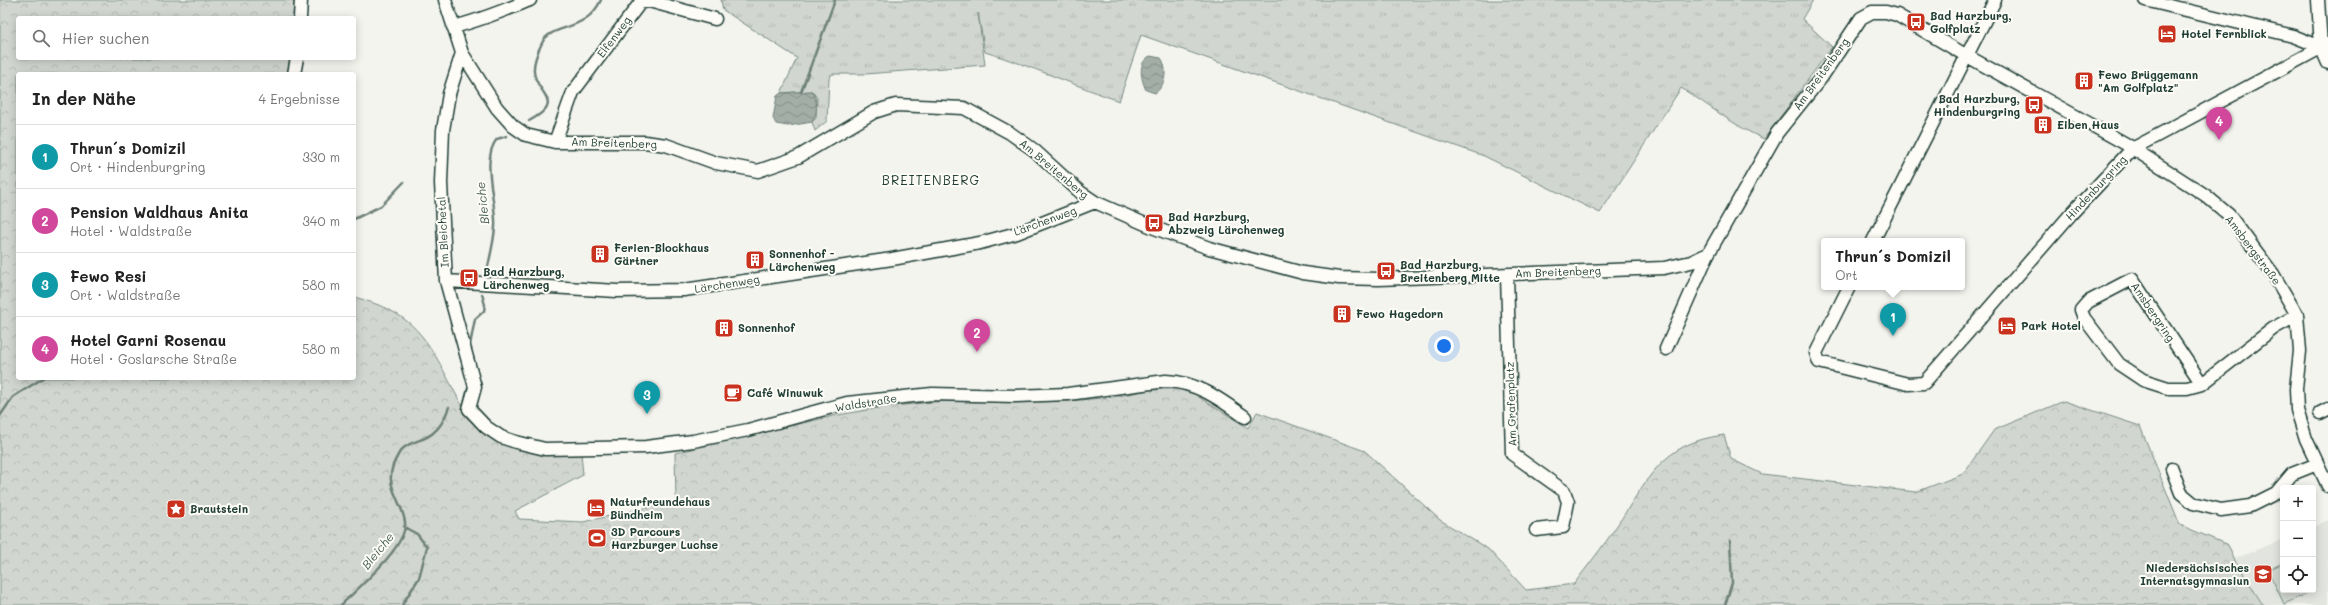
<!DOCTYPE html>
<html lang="de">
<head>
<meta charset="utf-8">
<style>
	body { margin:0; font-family:Mali,sans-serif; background:#f6f6f6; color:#222 }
	.controls { position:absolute; right:12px; bottom:12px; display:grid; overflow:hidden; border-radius:4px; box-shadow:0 2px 10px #0003 }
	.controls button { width:36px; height:36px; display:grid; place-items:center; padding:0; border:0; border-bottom:1px solid #e0e0e0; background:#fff; color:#222; font:20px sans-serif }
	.you { position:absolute; left:1444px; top:346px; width:14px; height:14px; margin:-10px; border:3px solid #fff; border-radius:50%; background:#1a73e8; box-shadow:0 0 0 6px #1a73e833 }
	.badge { display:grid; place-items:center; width:26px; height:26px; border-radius:50%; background:#db2777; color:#fff; font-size:13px; font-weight:700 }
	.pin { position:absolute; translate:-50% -33px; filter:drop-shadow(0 1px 2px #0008) }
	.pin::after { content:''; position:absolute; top:21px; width:14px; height:12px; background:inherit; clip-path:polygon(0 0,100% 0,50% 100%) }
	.popup { position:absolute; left:1821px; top:238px; width:144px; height:52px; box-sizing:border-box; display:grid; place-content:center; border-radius:4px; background:#fff; filter:drop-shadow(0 1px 3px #0005); font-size:13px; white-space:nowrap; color:#767676 }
	.popup b { font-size:15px; color:#222 }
	.popup::after { content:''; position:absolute; left:50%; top:100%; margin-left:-8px; border:8px solid transparent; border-top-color:#fff }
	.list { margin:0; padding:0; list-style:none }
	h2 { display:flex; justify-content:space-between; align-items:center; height:52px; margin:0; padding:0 16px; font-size:17px }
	h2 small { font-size:13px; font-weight:400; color:#767676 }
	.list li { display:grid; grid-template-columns:26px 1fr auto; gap:12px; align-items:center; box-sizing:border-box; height:64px; padding:0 16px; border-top:1px solid #e0e0e0 }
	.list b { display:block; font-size:15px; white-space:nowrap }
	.list p { margin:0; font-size:13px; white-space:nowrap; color:#767676 }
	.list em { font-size:13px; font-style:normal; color:#767676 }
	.icon { flex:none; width:22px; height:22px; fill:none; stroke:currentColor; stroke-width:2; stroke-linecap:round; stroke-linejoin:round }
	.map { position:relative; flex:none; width:2328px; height:605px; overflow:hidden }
	.search { position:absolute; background:#fff; box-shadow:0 2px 10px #0003; left:16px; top:16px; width:340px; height:44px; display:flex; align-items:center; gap:10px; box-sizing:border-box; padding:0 14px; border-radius:4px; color:#767676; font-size:15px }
	.panel { position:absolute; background:#fff; box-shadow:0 2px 10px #0003; left:16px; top:72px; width:340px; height:308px; border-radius:4px }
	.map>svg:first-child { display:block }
	.built { fill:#e2e5df }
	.grass { fill:url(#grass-tufts); stroke:#788a82 }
	.forest { fill:url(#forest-crowns); stroke:#788a82 }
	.garden { fill:#d1d6d1; stroke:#788a82 }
	.water { fill:url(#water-waves); stroke:#6e8179 }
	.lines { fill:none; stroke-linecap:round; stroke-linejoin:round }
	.stream { stroke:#6e8179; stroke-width:2.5 }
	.minor-casing { stroke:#1f3d34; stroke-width:15 }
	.minor { stroke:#fdfcf7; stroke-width:12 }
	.labels { text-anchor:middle; stroke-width:4; stroke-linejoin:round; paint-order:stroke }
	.poi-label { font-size:11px; font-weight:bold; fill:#1f3d34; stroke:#fdfcf7; text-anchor:start }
	.street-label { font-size:11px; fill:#1f3d34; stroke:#fdfcf7 }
	.water-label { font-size:12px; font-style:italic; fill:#475f56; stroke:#fdfcf7 }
	.quarter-label { font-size:13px; letter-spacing:1px; fill:#1f3d34; stroke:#fdfcf7 }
</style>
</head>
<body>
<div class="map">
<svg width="2328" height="605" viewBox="0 0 2328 605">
	<defs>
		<pattern id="grass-tufts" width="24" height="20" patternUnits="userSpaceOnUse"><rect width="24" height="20" fill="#d1d6d1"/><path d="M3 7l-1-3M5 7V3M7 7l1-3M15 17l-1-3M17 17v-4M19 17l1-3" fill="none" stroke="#b3b9b4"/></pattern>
		<pattern id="forest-crowns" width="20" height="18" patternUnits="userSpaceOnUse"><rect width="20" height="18" fill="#d1d6d1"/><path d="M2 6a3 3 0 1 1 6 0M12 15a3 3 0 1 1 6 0" fill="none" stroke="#b3b9b4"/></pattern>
		<pattern id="water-waves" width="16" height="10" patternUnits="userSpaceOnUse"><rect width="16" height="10" fill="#a3aea7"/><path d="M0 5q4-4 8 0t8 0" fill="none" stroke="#848f89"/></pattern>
	</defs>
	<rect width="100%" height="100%" fill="#f4f4ef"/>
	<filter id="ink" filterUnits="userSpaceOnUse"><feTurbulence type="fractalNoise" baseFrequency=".025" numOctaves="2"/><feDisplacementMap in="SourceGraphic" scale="8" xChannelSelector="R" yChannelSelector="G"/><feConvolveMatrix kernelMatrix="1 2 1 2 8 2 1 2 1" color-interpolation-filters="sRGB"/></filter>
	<g filter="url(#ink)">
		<path class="built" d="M2328 520V605H2263L2234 559 2283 539V590H2313V527Z"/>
		<path class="grass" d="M721 0H1813L1802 19 1832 47 1764 139C1734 126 1709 105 1681 88L1600 213 1484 156 1141 35 1119 101C1074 85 1031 66 985 52L978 13 985 65 865 74H832L829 79 827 121 815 131 812 122 816 118 817 98 812 91 781 93 797 58 723 10Z"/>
		<path class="forest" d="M0 0H294L293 18H18V58H290L287 74H18V378H354V297C406 311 423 330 447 377 457 396 466 416 482 431L581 453 583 475 515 511 519 519 583 522 676 501 675 453 833 416 884 407 944 401H1069L1113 397 1154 389H1186L1248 428 1257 412 1365 451 1440 520 1488 549 1526 590 1574 584C1588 565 1603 547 1616 527 1648 480 1660 443 1724 435L1731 459 1762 474 1916 492 1963 474 1994 430 2064 401 2140 426 2180 525 2228 545 2234 559 2263 605H0Z"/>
		<path class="garden" d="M2283 563V590H2301L2304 595 2284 604 2268 570Z"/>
		<path class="water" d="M1150 56 1161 58C1168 68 1166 86 1155 93L1146 90C1141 79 1137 63 1150 56Z
			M812 91C818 100 818 114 812 122L788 126 776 124 773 118 777 96 781 93Z"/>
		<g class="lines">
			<path class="stream" d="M801 92 835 0
				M529 121C567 101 536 94 534 72 533 63 538 51 542 43 551 23 586 33 601 0
				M354 219 381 206 404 182
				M486 276C489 260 494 243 495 227 497 202 480 159 497 139L507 136
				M470 345 475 319 484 311 485 305 482 294
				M0 416 13 397 43 378
				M341 605C358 588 408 546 405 522 401 496 380 485 398 455 405 441 423 442 433 433 442 426 445 417 449 407
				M402 605 419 578 427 547 417 534 404 527
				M1725 605 1732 583 1730 540"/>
			<g class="minor-casing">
				<path id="minor" d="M445 0 462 53 497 108 513 126 526 135 555 142H645L666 145 716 163 758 171 798 157 874 112 896 105 964 108 1010 133 1034 150 1080 192 1095 202 1152 227 1209 248 1303 273 1339 278 1379 279 1664 268 1691 262 1708 254 1777 133 1821 78 1861 18 1872 12H1886L1897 15 1967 56 2126 144 2205 195 2229 215 2273 274 2297 315 2300 351 2296 389 2297 410 2306 439 2328 486
					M2145 0 2293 36 2321 47
					M2318 0 2321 47 2328 63
					M300 18 301 0
					M453 27C479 21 505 10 530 0
					M462 53 449 94 443 130 441 183 446 281 475 387 469 409 486 427 501 437 516 442 545 449 646 447 693 441 748 430 847 403 932 394 1016 396 1068 394 1166 381C1197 382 1220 399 1245 417
					M294 74 297 58
					M555 142 573 92 640 3 649 1 715 19
					M1873 241 1995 0
					M1507 274 1512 454 1564 491 1568 502 1563 527 1536 530
					M446 281 617 291 684 290 892 259 980 243 1017 233 1095 202
					M1849 287 1816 353 1819 362 1908 384 1924 383 2071 214 2132 149 2328 44
					M1666 349 1708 254
					M2202 384 2132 279 2088 302 2081 310 2084 318 2119 364 2143 380 2168 388H2187L2202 384 2274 328 2297 315
					M2320 413 2328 409
					M2172 469 2181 493 2193 503 2221 510 2250 506 2276 493 2292 474 2317 464"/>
			</g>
			<use href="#minor" class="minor"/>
		</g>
	</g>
	<defs>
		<g id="bus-square" transform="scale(1)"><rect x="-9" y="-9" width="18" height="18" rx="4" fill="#c8321e" stroke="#fdfcf7"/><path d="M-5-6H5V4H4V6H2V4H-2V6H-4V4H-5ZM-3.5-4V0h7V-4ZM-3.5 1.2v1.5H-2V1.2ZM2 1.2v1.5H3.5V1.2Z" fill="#fff"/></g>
		<g id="hotel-square" transform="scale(1)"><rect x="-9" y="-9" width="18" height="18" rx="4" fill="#c8321e" stroke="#fdfcf7"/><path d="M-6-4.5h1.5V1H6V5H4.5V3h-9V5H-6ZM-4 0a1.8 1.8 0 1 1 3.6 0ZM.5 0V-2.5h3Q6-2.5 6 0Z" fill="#fff"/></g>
		<g id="building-square" transform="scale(1)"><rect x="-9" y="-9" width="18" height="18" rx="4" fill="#c8321e" stroke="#fdfcf7"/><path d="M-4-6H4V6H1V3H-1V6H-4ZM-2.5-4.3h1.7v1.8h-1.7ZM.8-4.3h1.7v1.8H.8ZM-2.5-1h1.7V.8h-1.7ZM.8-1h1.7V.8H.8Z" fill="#fff"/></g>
		<g id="cafe-square" transform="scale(1)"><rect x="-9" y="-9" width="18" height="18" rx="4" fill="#c8321e" stroke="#fdfcf7"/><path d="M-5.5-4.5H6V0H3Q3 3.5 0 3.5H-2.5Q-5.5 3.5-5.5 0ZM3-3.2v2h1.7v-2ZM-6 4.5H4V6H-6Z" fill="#fff"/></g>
		<g id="sight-square" transform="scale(1)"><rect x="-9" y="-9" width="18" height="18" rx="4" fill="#c8321e" stroke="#fdfcf7"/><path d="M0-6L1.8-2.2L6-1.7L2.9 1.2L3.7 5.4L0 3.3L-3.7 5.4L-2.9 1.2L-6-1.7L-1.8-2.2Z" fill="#fff"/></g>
		<g id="stadium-square" transform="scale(1)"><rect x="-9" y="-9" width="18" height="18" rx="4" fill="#c8321e" stroke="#fdfcf7"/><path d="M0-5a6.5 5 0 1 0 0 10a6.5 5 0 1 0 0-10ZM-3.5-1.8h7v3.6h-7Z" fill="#fff"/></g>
		<g id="school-square" transform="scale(1)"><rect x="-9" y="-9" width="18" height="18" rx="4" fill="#c8321e" stroke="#fdfcf7"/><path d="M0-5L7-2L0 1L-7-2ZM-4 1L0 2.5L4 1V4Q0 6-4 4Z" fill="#fff"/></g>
	</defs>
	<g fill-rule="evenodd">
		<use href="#bus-square" x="1916" y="22"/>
		<use href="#hotel-square" x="2167" y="34"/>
		<use href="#building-square" x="2084" y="81"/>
		<use href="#bus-square" x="2034" y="105"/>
		<use href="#building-square" x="2043" y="125"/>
		<use href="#bus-square" x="1154" y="223"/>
		<use href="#building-square" x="600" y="254"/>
		<use href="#building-square" x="755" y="260"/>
		<use href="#bus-square" x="1386" y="271"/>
		<use href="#bus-square" x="469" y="278"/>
		<use href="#building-square" x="1342" y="314"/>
		<use href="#hotel-square" x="2007" y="326"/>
		<use href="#building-square" x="724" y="328"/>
		<use href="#cafe-square" x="733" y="393"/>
		<use href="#hotel-square" x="596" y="508"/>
		<use href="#sight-square" x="176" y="509"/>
		<use href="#stadium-square" x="597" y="538"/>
		<use href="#school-square" x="2263" y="574"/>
	</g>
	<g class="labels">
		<g class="poi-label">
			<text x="1930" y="20">Bad Harzburg,<tspan x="1930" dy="13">Golfplatz</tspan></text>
			<text x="2181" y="38">Hotel Fernblick</text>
			<text x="2098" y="79">Fewo Brüggemann<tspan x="2098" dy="13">"Am Golfplatz"</tspan></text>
			<text x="2020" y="103" text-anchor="end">Bad Harzburg,<tspan x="2020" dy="13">Hindenburgring</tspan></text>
			<text x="2057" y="129">Eiben Haus</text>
			<text x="1168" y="221">Bad Harzburg,<tspan x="1168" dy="13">Abzweig Lärchenweg</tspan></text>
			<text x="614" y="252">Ferien-Blockhaus<tspan x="614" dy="13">Gärtner</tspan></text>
			<text x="769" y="258">Sonnenhof -<tspan x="769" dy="13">Lärchenweg</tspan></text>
			<text x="1400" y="269">Bad Harzburg,<tspan x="1400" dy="13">Breitenberg Mitte</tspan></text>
			<text x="483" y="276">Bad Harzburg,<tspan x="483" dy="13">Lärchenweg</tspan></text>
			<text x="1356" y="318">Fewo Hagedorn</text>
			<text x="2021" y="330">Park Hotel</text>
			<text x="738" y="332">Sonnenhof</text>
			<text x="747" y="397">Café Winuwuk</text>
			<text x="610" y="506">Naturfreundehaus<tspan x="610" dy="13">Bündheim</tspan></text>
			<text x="190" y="513">Brautstein</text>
			<text x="611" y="536">3D Parcours<tspan x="611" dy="13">Harzburger Luchse</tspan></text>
			<text x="2249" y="572" text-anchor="end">Niedersächsisches<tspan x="2249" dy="13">Internatsgymnasiun</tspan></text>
		</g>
		<g class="street-label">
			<text transform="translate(614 37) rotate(-53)" y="4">Elfenweg</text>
			<text transform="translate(1821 74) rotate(-54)" y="4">Am Breitenberg</text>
			<text transform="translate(614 143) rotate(2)" y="4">Am Breitenberg</text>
			<text transform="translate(1054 169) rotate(40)" y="4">Am Breitenberg</text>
			<text transform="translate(2096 188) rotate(-47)" y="4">Hindenburgring</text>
			<text transform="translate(1045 221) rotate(-20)" y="4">Lärchenweg</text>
			<text transform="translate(443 232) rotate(-93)" y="4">Im Bleichetal</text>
			<text transform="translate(2253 250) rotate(53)" y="4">Amsbergstraße</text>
			<text transform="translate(1558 272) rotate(-2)" y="4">Am Breitenberg</text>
			<text transform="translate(727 284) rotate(-9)" y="4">Lärchenweg</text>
			<text transform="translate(2153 312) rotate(56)" y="4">Amsbergring</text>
			<text transform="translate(866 403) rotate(-9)" y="4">Waldstraße</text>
			<text transform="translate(1511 404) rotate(-92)" y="4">Am Grafenplatz</text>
		</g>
		<g class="water-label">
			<text transform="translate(483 203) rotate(-96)" y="4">Bleiche</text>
			<text transform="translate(378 551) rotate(-51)" y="4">Bleiche</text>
		</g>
		<g class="quarter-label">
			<text x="931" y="185">BREITENBERG</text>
		</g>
	</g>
</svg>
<div class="controls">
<button>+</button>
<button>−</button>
<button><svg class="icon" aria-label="locate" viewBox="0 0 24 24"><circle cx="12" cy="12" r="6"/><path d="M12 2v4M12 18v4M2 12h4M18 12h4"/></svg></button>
</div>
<div class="you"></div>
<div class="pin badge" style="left:1893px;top:336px;background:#0f9aa8">1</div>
<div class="popup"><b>Thrun´s Domizil</b>Ort</div>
<div class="pin badge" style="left:977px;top:352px;background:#d1479c">2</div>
<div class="pin badge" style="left:647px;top:414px;background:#0f9aa8">3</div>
<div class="pin badge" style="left:2219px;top:140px;background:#d1479c">4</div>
<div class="search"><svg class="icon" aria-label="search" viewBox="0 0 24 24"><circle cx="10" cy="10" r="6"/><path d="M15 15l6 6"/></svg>Hier suchen</div>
<section class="panel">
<h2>In der Nähe<small>4 Ergebnisse</small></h2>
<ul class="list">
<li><span class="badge" style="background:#0f9aa8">1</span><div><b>Thrun´s Domizil</b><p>Ort · Hindenburgring</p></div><em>330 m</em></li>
<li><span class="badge" style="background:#d1479c">2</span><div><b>Pension Waldhaus Anita</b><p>Hotel · Waldstraße</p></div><em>340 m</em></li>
<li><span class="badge" style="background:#0f9aa8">3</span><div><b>Fewo Resi</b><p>Ort · Waldstraße</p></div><em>580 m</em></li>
<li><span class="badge" style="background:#d1479c">4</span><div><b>Hotel Garni Rosenau</b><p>Hotel · Goslarsche Straße</p></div><em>580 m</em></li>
</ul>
</section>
</div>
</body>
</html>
